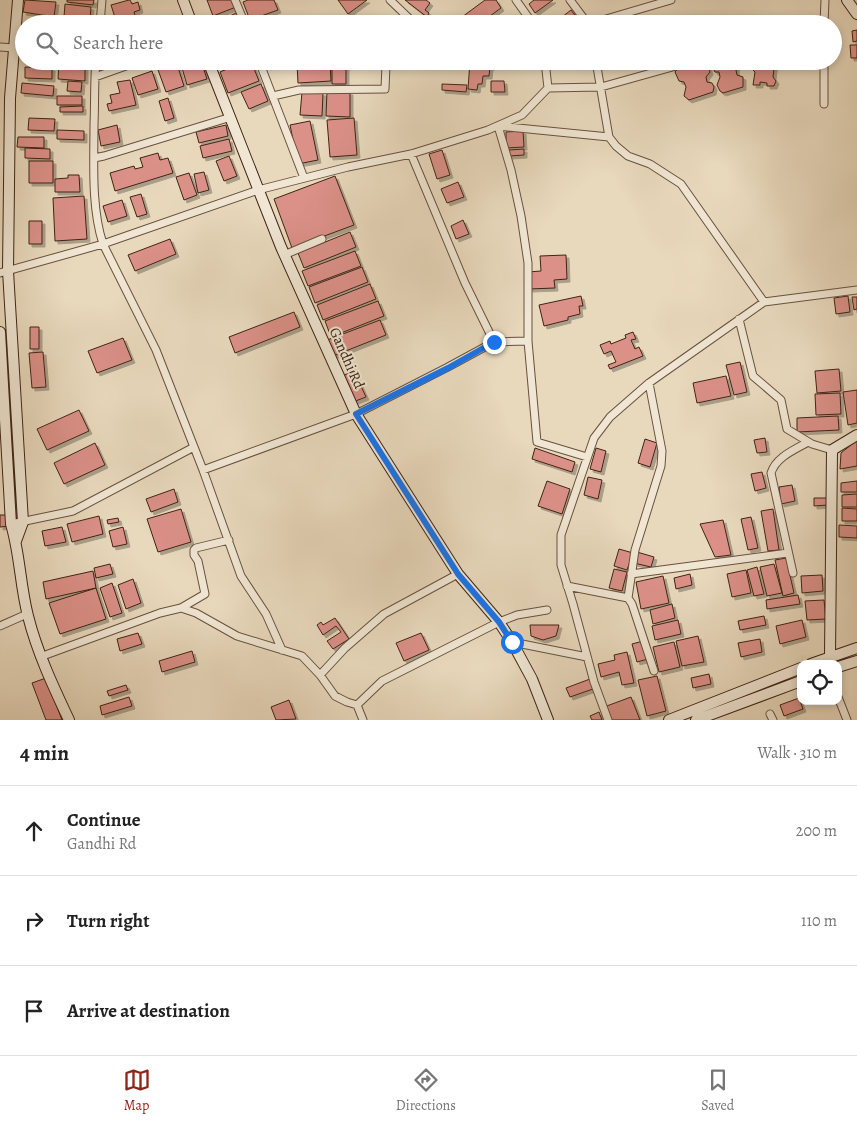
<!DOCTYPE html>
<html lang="en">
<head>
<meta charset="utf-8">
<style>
	body { margin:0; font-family:Alegreya,serif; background:#f2f2f2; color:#222 }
	.controls { position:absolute; right:15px; bottom:15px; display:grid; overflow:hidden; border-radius:10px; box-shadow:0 2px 8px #0003 }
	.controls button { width:45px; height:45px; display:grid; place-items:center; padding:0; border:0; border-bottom:1px solid #e0e0e0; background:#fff; color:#222; font:25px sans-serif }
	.stop { position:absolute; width:15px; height:15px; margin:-11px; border:4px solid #1a73e8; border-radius:50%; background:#fff }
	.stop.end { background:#1a73e8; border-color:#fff; box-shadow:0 1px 5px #0008 }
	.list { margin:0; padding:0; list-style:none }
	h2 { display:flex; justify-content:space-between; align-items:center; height:65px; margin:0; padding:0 20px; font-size:21px }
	h2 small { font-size:16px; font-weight:400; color:#767676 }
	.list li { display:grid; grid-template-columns:32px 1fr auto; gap:15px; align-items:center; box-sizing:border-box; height:90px; padding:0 20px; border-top:1px solid #e0e0e0 }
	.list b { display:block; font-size:19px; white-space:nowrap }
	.list p { margin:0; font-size:16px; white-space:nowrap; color:#767676 }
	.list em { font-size:16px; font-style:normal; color:#767676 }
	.icon { flex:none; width:28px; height:28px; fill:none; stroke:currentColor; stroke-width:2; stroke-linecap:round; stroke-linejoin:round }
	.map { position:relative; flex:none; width:857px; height:720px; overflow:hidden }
	.search { position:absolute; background:#fff; box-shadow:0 2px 8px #0003; left:15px; right:15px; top:15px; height:55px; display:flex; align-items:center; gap:12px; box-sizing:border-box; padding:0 18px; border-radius:28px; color:#767676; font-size:19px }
	.sheet { height:335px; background:#fff }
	nav { display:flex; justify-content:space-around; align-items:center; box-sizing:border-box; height:70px; border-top:1px solid #e0e0e0; background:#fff; font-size:14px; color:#767676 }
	nav a { display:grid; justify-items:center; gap:2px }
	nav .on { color:#8f2418 }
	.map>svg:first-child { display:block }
	.building { fill:#db9088; stroke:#3e2414; filter:url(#shadow) }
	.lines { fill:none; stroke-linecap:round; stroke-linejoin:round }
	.lane-casing { stroke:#68513e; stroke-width:5.5 }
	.street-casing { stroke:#68513e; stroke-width:9 }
	.secondary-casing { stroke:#3e2414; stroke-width:12 }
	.lane { stroke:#f0e6d3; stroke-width:4 }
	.street { stroke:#f0e6d3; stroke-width:7 }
	.secondary { stroke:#f0e6d3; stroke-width:10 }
	.route { stroke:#1a73e8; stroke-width:6 }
	.labels { text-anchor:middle; stroke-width:4; stroke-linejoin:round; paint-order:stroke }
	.street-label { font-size:15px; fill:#3e2414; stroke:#f0e6d3 }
</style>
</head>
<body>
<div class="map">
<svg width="857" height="720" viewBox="0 0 857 720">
	<defs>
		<filter id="shadow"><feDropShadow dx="3" dy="3" stdDeviation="0" flood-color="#0004"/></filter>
	</defs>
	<rect width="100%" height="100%" fill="#e8d8bc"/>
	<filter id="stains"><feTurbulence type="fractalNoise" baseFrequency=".004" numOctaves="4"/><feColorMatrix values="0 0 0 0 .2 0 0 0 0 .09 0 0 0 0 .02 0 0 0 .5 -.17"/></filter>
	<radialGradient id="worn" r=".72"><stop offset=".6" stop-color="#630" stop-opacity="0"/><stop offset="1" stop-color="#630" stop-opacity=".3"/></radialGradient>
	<path class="building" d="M25 0 56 2 54 17 23 12Z
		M67 0H94L93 5 67 2Z
		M129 0H130L132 4 138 2 140 10 134 12 136 19 117 24 111 5Z
		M207 0H233L236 7 213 16Z
		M248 0H274L278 10 250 20 243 2Z
		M338 0H367L348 14Z
		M405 0H426L430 3 425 10 429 13 427 17Z
		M485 0H496L501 8 479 24H467L462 17Z
		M534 0H553L535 13 529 4Z
		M65 4 91 7 90 19 64 17Z
		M571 10 580 22 577 24H553Z
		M236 13 240 21 234 24H213Z
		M155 17 157 24H136Z
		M62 19 87 22V24H62Z
		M857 30V41L853 42 852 31Z
		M850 45H857V58H851Z
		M59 61H85V81L58 79Z
		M176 61 184 86 166 92 157 67Z
		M180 61H201L207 79 187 85Z
		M218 61H233L220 67Z
		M246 61H251L259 81 228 93 220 72Z
		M470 61H493L492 67H490L489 76H483L482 84H478L477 90 468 89Z
		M697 61H707L710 72 706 77 707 82 712 83 714 87 713 92 689 100 684 96 686 87 684 82 679 81 675 72 679 67Z
		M712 61H738L736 70 737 75 743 77V87L723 93 720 91 717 85 720 77 719 72H715L712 67Z
		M751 61H775L773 77 776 81 774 86H767V83L760 82V85H753L755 72 753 70Z
		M330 62 331 81 298 83 297 64Z
		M332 63H346V84H332Z
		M25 67 52 68V79L25 78Z
		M152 71 158 89 138 95 132 78Z
		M130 80 136 105 109 111 107 104 112 103 110 95 120 93 117 82Z
		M68 81 82 82 81 92 67 91Z
		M491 81H504L505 92H491Z
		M22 83 54 86 53 96 21 93Z
		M261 84 268 101 249 109 241 92Z
		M442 84 467 85 466 92 442 90Z
		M327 91 350 92V117L326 116Z
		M302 92 323 93 322 116 300 115Z
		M57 96H82V105H57Z
		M168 98 174 118 165 121 159 101Z
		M83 106V112H60V107Z
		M29 118 55 119 54 131 28 130Z
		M354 118 357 155 330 157 327 120Z
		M310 121 318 160 298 164 290 125Z
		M117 125 120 142 101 146 98 130Z
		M226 125 228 136 199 143 196 132Z
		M57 130 84 131V140L57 139Z
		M523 131 524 147 506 148V132Z
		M18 137H44V148L17 147Z
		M229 139 232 151 203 158 200 146Z
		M25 148 50 149V159L25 158Z
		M524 149V155L509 156V150Z
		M442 150 450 175 437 179 429 154Z
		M158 153 160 160 168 158 173 173 115 191 110 173 134 166 135 169 143 167 140 158Z
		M229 156 237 176 224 181 216 161Z
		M29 161H53V183H29Z
		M204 172 209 190 198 193 194 174Z
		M189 173 197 195 184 200 176 177Z
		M68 175H79L80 192H55V179L68 178Z
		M335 176 354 225 292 248 274 199Z
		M458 182 464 197 447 203 441 189Z
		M141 194 147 214 137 217 130 197Z
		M84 196 87 239 55 241 53 198Z
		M122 200 127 216 108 222 103 206Z
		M463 220 469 234 456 239 451 226Z
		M29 221H42V244H29Z
		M350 232 356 247 304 268 298 253Z
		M170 239 176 254 135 271 128 255Z
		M355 251 361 266 308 286 302 271Z
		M566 255 567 279 554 280 555 288 529 289 528 272 541 271 540 256Z
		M362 267 368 282 315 303 309 287Z
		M370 284 376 299 323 320 317 305Z
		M581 296 583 306H579L580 314 568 317V320L544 326 539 305Z
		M848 296 850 312 836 314 834 298Z
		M852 297H857V309L854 310Z
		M378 301 384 316 331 337 325 321Z
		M294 312 300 327 235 353 229 337Z
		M380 320 386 335 333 356 327 340Z
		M30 327H39V349H30Z
		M633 332 636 339 631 340 635 349 639 347 643 356 610 369 608 365 616 362 611 351 604 354 600 345 610 341 611 344 626 338 625 335Z
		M123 338 132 360 97 373 88 351Z
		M43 352 46 387 32 388 29 353Z
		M740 362 747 392 734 395 726 365Z
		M839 369 841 391 817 393 815 371Z
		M354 371 366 397 353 402 342 376Z
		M726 376 731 396 697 403 693 383Z
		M857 390V423L848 425 843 392Z
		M840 393 841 414 816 415 815 394Z
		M79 410 89 431 47 450 37 429Z
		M838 416 839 430 797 432V418Z
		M765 438 767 452 757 453 754 440Z
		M645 439 657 443 650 467 638 463Z
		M857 440V466L840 469 841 453Z
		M95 443 105 465 64 484 54 463Z
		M535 448 575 462 572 472 532 459Z
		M596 448 606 451 601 472 590 469Z
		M762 472 766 488 755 491 751 474Z
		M588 477 602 480 598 499 584 495Z
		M547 481 570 489 562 514 538 506Z
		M857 481V492H841V483Z
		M792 485 795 501 781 504 779 487Z
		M174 489 178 502 151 512 146 499Z
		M857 494V507H842V495Z
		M814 498H828V505L814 506Z
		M842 508 857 509V521H842Z
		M181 509 191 542 158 552 147 519Z
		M773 509 779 550 768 551 761 511Z
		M0 515H9L10 526 0 527Z
		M99 516 103 534 72 542 67 524Z
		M751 517 758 548 748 550 741 519Z
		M118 518 119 522 108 524 107 520Z
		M723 520 731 555 715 557 700 524Z
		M839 525 857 526V538L839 537Z
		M62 527 66 542 45 546 42 531Z
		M123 527 127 544 113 547 109 531Z
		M619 549 633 553 627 570 614 566Z
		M637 552 654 557 651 567 634 563Z
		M786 558 794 593 783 596 775 560Z
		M110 564 113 574 96 578 94 568Z
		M774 564 782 593 767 596 760 567Z
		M757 567 764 594 754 596 747 570Z
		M614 569 627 572 622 591 609 588Z
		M746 570 751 593 732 597 727 574Z
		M93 571 96 588 46 599 43 582Z
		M690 574 692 585 676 589 674 578Z
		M822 575 823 591 802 593 801 576Z
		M663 576 669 603 641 609 636 582Z
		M133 579 141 603 126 609 118 585Z
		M112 583 122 613 110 617 100 588Z
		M96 588 106 619 60 634 49 603Z
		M798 595 800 604 767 609 766 600Z
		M824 600 826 619 807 620 805 601Z
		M672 604 675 618 653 624 650 610Z
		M764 616 766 625 740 630 738 621Z
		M335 618 349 639 333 649 327 641 341 632 336 626 323 635 317 625 321 622 323 625Z
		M678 620 681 634 655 640 652 626Z
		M802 620 806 637 780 644 776 626Z
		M530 625H559L556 636 543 640 531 636Z
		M138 633 142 644 120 651 117 639Z
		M421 633 429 650 404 661 396 643Z
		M698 636 704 662 682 666 676 641Z
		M760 639 762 652 741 657 738 643Z
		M643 641 648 659 637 662 632 644Z
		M674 642 680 667 659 672 653 647Z
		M192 651 195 662 162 672 159 661Z
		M627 652 634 683 622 685 619 672 601 677 598 664 615 660 614 655Z
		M709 674 711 684 693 688 691 678Z
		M657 676 666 711 647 716 638 680Z
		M46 678 62 720H46L32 683Z
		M590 679 593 689 570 697 566 688Z
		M126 685 128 690 109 696 107 691Z
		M129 697 132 706 102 715 100 706Z
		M631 697 640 720H609L604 707Z
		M799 698 803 709 784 716 780 705Z
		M289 700 296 719 276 720 271 707Z
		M599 712 602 720H592L590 716Z"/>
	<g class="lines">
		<g class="lane-casing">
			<path id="lane" d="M393 24 404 14
				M379 61 386 65"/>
		</g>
		<g class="street-casing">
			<path id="street" d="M235 0 245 24
				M390 0 415 24
				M516 0 533 24
				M570 0 588 24
				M100 24 102 0
				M589 24 671 0
				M824 24 825 0
				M0 47 14 48
				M96 61C94 82 95 103 94 124 94 162 91 207 103 244L156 350 203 470 241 576 266 614 282 650
				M259 61 304 178
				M596 61 609 137 616 146 628 156 650 164 681 184 764 302
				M824 61V104
				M95 77 140 61
				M548 88 601 87 694 61
				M273 96 299 90 385 89 386 65 397 61
				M411 154 465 283 494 342
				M94 158 104 156 231 117
				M284 255 322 239
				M0 273 103 244 258 190 348 167 411 154 488 130 522 115 548 88 545 61
				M739 319 753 376 781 400 787 429 812 444 832 450
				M587 457 537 442 528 341V263L521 216 511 170 498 126 609 137
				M203 470 356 414 448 367 494 342 528 341
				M11 524 73 511 194 447
				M793 573 771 473C776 457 794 450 808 442
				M631 574 788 553
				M567 586 628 598 632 604 654 671
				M628 598 635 550 661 466 662 451 649 383
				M181 608 205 594 198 561 194 555V550L196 548 229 540
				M0 626 27 614
				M512 642 587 657
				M40 657 160 613 181 608 196 613 237 636 302 656 320 675 335 696 347 702 357 705
				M320 675 345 648 384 614 458 574
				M838 697 847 720
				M357 705 382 681 499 622 517 615 547 610
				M357 705 363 720
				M770 714 773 720
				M608 720 594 682 573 604 561 565V535L594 438 610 417 649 383 764 302 857 290"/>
		</g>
		<g class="secondary-casing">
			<path id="secondary" d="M183 0 192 24
				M847 0 857 14
				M208 61 281 247 356 414 458 574 499 622 512 642 532 679 548 720
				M0 332 11 524C20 554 20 585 28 616 37 652 53 686 69 720
				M16 541 23 522 8 271 10 98 18 0
				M830 656 832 450 857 435
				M811 664 857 648
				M838 667 857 661
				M669 720 801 668
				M696 720 801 681"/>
		</g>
		<use href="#lane" class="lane"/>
		<use href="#street" class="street"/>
		<use href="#secondary" class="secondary"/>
	</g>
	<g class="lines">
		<path class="route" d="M494 342 448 368 356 414 458 574 499 622 512 642"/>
	</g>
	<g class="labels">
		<g class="street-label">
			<text transform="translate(347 358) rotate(66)" y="5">Gandhi Rd</text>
		</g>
	</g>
	<rect width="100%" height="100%" filter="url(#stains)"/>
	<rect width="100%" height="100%" fill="url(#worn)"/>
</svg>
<div class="controls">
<button><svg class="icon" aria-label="locate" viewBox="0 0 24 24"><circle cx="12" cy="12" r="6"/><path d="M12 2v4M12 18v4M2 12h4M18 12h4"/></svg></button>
</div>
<div class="stop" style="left:512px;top:642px"></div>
<div class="stop end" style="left:494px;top:342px"></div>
<div class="search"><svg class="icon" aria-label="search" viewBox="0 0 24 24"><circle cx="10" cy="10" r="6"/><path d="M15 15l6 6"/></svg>Search here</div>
</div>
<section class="sheet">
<h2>4 min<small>Walk · 310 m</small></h2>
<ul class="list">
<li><svg class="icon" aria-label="ahead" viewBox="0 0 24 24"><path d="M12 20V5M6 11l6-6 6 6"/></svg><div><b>Continue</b><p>Gandhi Rd</p></div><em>200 m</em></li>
<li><svg class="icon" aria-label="right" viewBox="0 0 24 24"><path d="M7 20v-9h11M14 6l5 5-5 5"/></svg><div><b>Turn right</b></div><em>110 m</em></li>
<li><svg class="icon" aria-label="arrive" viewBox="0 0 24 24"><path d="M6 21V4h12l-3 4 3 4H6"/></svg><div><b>Arrive at destination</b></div></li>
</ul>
</section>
<nav>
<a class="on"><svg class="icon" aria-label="map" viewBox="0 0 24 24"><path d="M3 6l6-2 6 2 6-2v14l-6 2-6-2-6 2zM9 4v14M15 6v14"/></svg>Map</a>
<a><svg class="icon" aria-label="directions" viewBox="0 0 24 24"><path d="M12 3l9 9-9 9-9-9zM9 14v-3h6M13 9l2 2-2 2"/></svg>Directions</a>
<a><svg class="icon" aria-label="saved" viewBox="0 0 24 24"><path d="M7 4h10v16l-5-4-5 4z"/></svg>Saved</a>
</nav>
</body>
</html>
